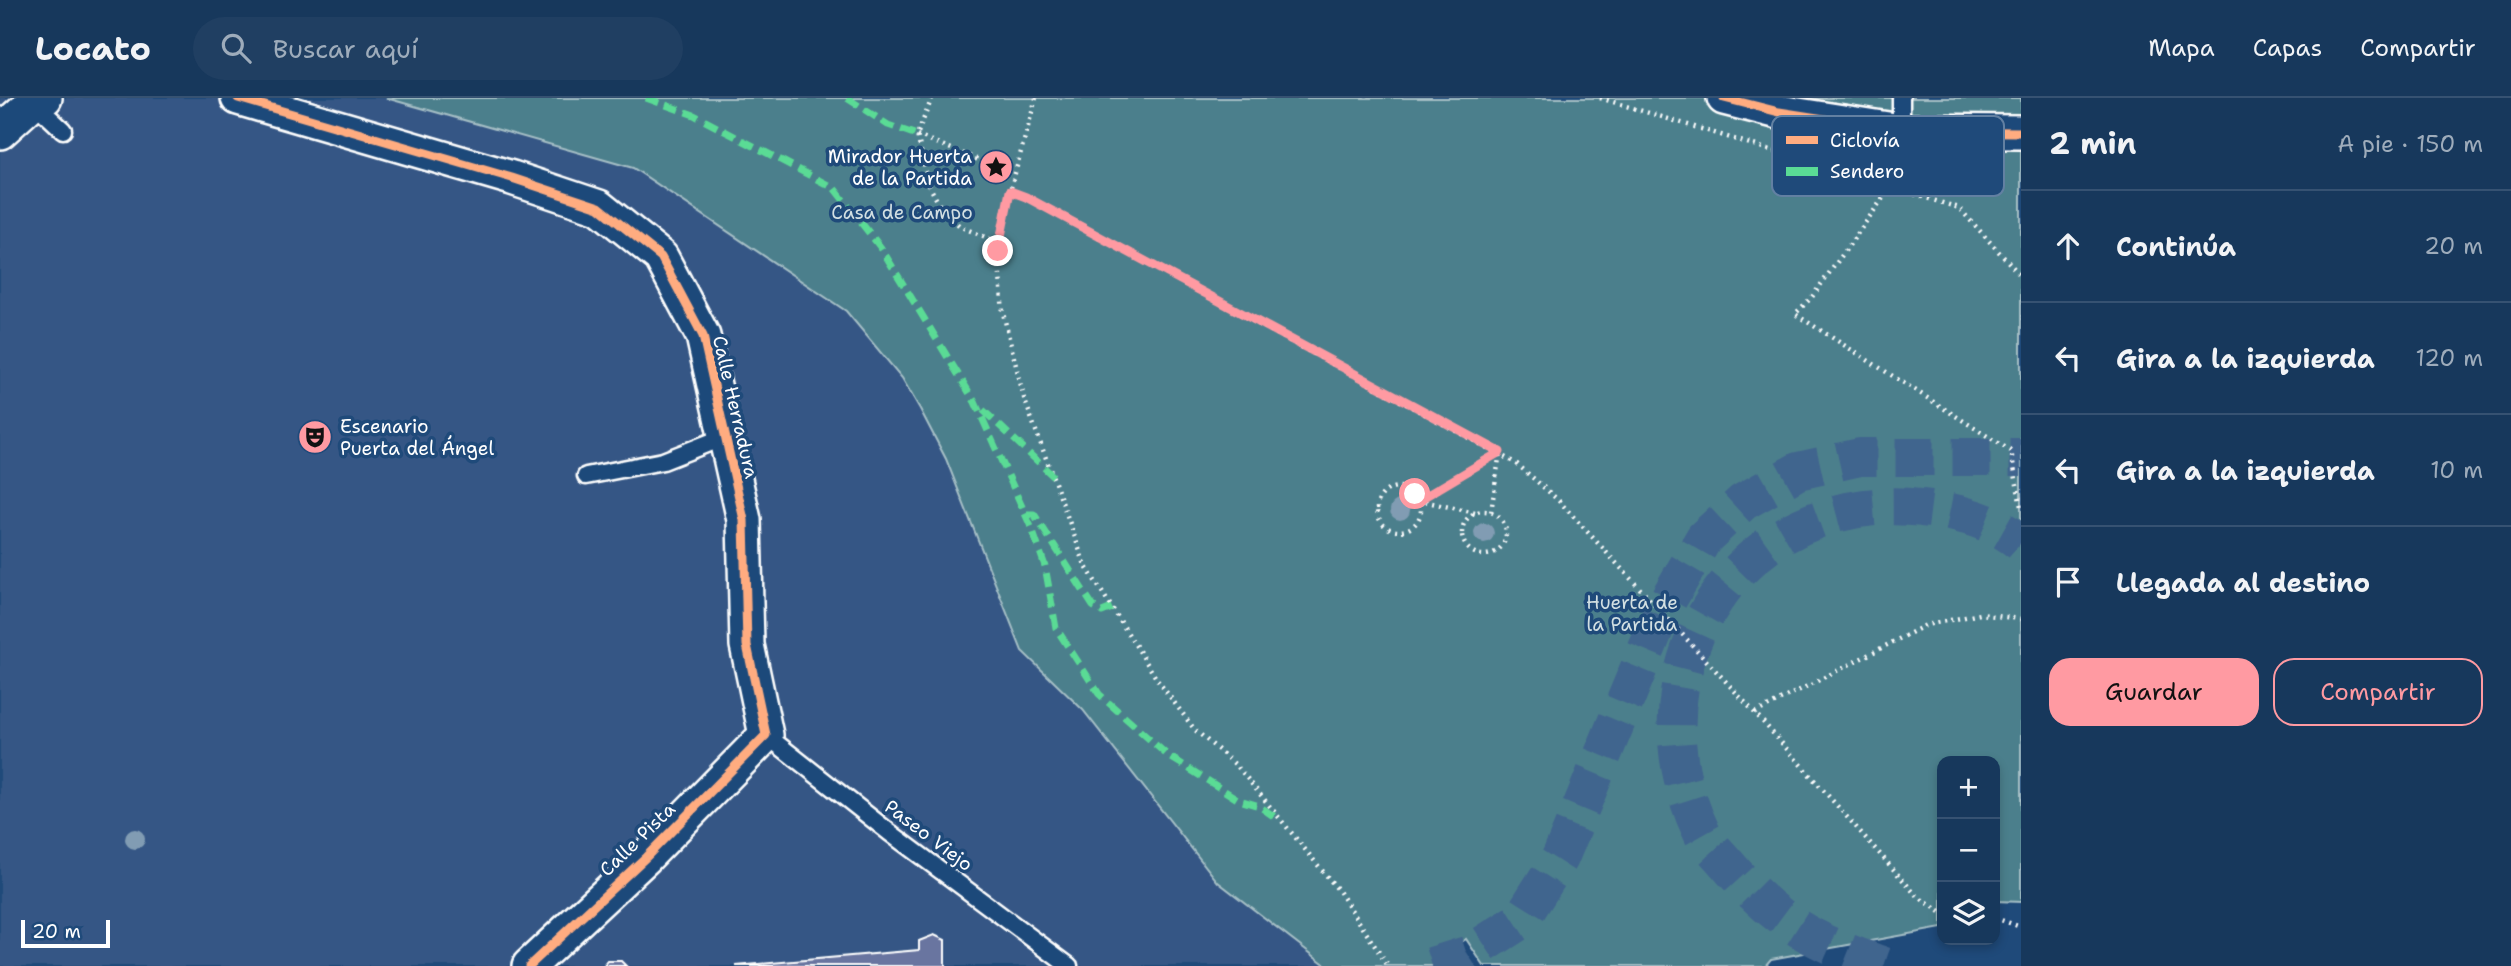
<!DOCTYPE html>
<html lang="es">
<head>
<meta charset="utf-8">
<style>
	body { margin:0; font-family:"Shantell Sans",sans-serif; background:#203f62; color:#f1f3f6 }
	.controls { position:absolute; right:21px; bottom:21px; display:grid; overflow:hidden; border-radius:14px; box-shadow:0 4px 10px #0003 }
	.controls button { width:63px; height:63px; display:grid; place-items:center; padding:0; border:0; border-bottom:2px solid #365272; background:#17385c; color:#f1f3f6; font:35px sans-serif }
	.scale { position:absolute; left:21px; bottom:18px; width:89px; box-sizing:border-box; padding-left:7px; border:4px solid #fff; border-top:0; font-size:19px; line-height:24px; white-space:nowrap; color:#fff; -webkit-text-stroke:5px #1f4a7a; paint-order:stroke }
	.stop { position:absolute; width:21px; height:21px; margin:-16px; border:5px solid #ff9aa2; border-radius:50%; background:#fff }
	.stop.end { background:#ff9aa2; border-color:#fff; box-shadow:0 2px 7px #0008 }
	.list { margin:0; padding:0; list-style:none }
	h2 { display:flex; justify-content:space-between; align-items:center; height:91px; margin:0; padding:0 28px; font-size:30px }
	h2 small { font-size:23px; font-weight:400; color:#9eacbb }
	.list li { display:grid; grid-template-columns:46px 1fr auto; gap:21px; align-items:center; box-sizing:border-box; height:112px; padding:0 28px; border-top:2px solid #365272 }
	.list b { display:block; font-size:26px; white-space:nowrap }
	.list em { font-size:23px; font-style:normal; color:#9eacbb }
	.actions { display:flex; gap:14px; padding:21px 28px }
	.actions a { flex:1; padding:16px 0; border:2px solid #ff9aa2; border-radius:21px; text-align:center; font-size:24px; color:#ff9aa2 }
	.actions .main { background:#ff9aa2; color:#111 }
	.icon { flex:none; width:38px; height:38px; fill:none; stroke:currentColor; stroke-width:2; stroke-linecap:round; stroke-linejoin:round }
	.map { position:relative; flex:none; width:2021px; height:868px; overflow:hidden }
	header { display:flex; align-items:center; gap:42px; box-sizing:border-box; height:98px; padding:0 35px; background:#17385c; border-bottom:2px solid #365272 }
	header strong { font-size:33px }
	nav { display:flex; gap:38px; margin-inline-start:auto; font-size:24px }
	.search { width:490px; height:63px; background:#203f62; display:flex; align-items:center; gap:18px; box-sizing:border-box; padding:0 24px; border-radius:38px; color:#9eacbb; font-size:26px }
	main { display:flex }
	aside { flex:1; background:#17385c }
	.map>svg:first-child { display:block }
	.built { fill:#355785 }
	.green { fill:#4c7f8c; stroke:#a6bfc6; stroke-width:2 }
	.building { fill:#6975a0; stroke:#fff; stroke-width:2 }
	.lines { fill:none; stroke-linecap:round; stroke-linejoin:round }
	.highway-tunnel { stroke:#41658e; stroke-width:38; stroke-dasharray:38 19; stroke-linecap:butt }
	.lane-casing { stroke:#fff; stroke-width:21 }
	.street-casing { stroke:#fff; stroke-width:38 }
	.path { stroke:#fff; stroke-width:4.5; stroke-dasharray:2 5; stroke-linecap:butt }
	.lane { stroke:#1f4a7a; stroke-width:16 }
	.street { stroke:#1f4a7a; stroke-width:33 }
	.quiet { stroke:#5adb95; stroke-width:7; stroke-dasharray:14 7; stroke-linecap:butt }
	.cycleway-casing { stroke:#1f4a7a; stroke-width:13 }
	.cycleway { stroke:#ffac80; stroke-width:9 }
	.tree { fill:#819cb3 }
	.route { stroke:#ff9aa2; stroke-width:9 }
	.labels { text-anchor:middle; stroke-width:7; stroke-linejoin:round; paint-order:stroke }
	.poi-label { font-size:19px; fill:#fff; stroke:#1f4a7a; text-anchor:end }
	.park-label { font-size:19px; fill:#d2dfe2; stroke:#1f4a7a }
	.street-label { font-size:19px; fill:#fff; stroke:#1f4a7a }
	.key { fill:#1f4a7a; stroke:#6280a2; stroke-width:2 }
	.key-label { font-size:19px; fill:#fff }
</style>
</head>
<body>
<header>
<strong>Locato</strong>
<div class="search"><svg class="icon" aria-label="search" viewBox="0 0 24 24"><circle cx="10" cy="10" r="6"/><path d="M15 15l6 6"/></svg>Buscar aquí</div>
<nav><a>Mapa</a><a>Capas</a><a>Compartir</a></nav>
</header>
<main>
<div class="map">
<svg width="2021" height="868" viewBox="0 0 2021 868">
	<rect width="100%" height="100%" fill="#1f4a7a"/>
	<filter id="ink" filterUnits="userSpaceOnUse"><feTurbulence type="fractalNoise" baseFrequency=".0143" numOctaves="2"/><feDisplacementMap in="SourceGraphic" scale="14" xChannelSelector="R" yChannelSelector="G"/><feConvolveMatrix kernelMatrix="1 2 1 2 8 2 1 2 1" color-interpolation-filters="sRGB"/></filter>
	<g filter="url(#ink)">
		<path class="built" d="M0 0H386L633 70 846 213 902 280 920 311 946 361 1022 553 1083 612 1218 784 1327 868H0Z"/>
		<path class="green" d="M386 0H2021V804L1995 803V663H1942V830L1771 861 1765 868H1484L1466 841 1447 854 1456 868H1327L1218 784 1083 612 1022 553 946 361 920 311 902 280 846 213 633 70Z"/>
		<path class="building" d="M934 837 945 842V868H736L919 852V843Z
			M608 863H621L626 868H604Z"/>
		<g class="lines">
			<path class="highway-tunnel" d="M1432 868 1467 857 1520 823 1560 760 1665 507 1704 440 1743 404 1798 373 1860 359H2021
				M1884 868C1812 843 1777 825 1727 766 1719 756 1706 745 1701 733 1623 571 1741 389 1922 410 1955 413 1995 423 2021 445"/>
			<g class="lane-casing">
				<path id="lane" d="M33 4 63 32
					M1901 33V0
					M586 378 663 363 724 339
					M766 637 889 734 1069 868"/>
			</g>
			<g class="street-casing">
				<path id="street" d="M238 0 512 80 599 109 661 159 703 238 744 422 747 547 766 637 646 759 529 868
					M1724 0 1779 14 1901 33 2021 34
					M0 34 33 4 45 0"/>
			</g>
			<path class="path" d="M932 0 917 37 929 87 942 112 961 129 1000 145
				M1036 0 1010 93 1026 99 1517 366 1558 402 1755 615 1917 798 1942 815
				M1600 0 1959 110 2021 178
				M917 37 996 69
				M1891 89 1812 199 1795 216 2011 353 2021 409
				M1010 93 998 153 1003 215 1024 300 1085 467 1158 583 1195 632 1237 668 1339 793 1388 868
				M1377 411a22 22 0 1 1 44 0a22 22 0 1 1-44 0Z
				M1462 435a22 22 0 1 1 44 0a22 22 0 1 1-44 0Z
				M1475 415 1419 402 1500 354 1491 414
				M1755 615 1926 527 1980 516 2021 521
				M1995 820 2021 829"/>
			<use href="#lane" class="lane"/>
			<use href="#street" class="street"/>
			<path class="quiet" d="M646 0 694 17 834 90 881 150 975 304 1032 431 1045 468 1056 530 1099 596 1167 657 1239 702 1259 708 1279 722
				M847 0 888 27 917 37
				M983 312 1053 378
				M1027 416H1034L1093 508 1102 514 1112 510"/>
			<g class="cycleway-casing">
				<path id="cycleway" d="M238 0 512 80 599 109 661 159 703 238 744 422 747 547 766 637 646 759 529 868
					M1724 0 1779 14 1901 33 2021 34"/>
			</g>
			<use href="#cycleway" class="cycleway"/>
		</g>
		<g class="tree">
			<circle cx="1400" cy="412" r="10"/>
			<circle cx="1484" cy="435" r="10"/>
			<circle cx="135" cy="741" r="10"/>
		</g>
	</g>
	<g class="lines" filter="url(#ink)">
		<path class="route" d="M998 153 1010 93 1026 99 1500 354 1419 402 1415 396"/>
	</g>
	<defs>
		<g id="sight-disc" transform="scale(1.75)"><circle r="9.5" fill="#ff9aa2" stroke="#1f4a7a"/><path d="M0-6L1.8-2.2L6-1.7L2.9 1.2L3.7 5.4L0 3.3L-3.7 5.4L-2.9 1.2L-6-1.7L-1.8-2.2Z" fill="#111"/></g>
		<g id="theatre-disc" transform="scale(1.75)"><circle r="9.5" fill="#ff9aa2" stroke="#1f4a7a"/><path d="M-5-5.5Q0-4 5-5.5V0Q5 5 0 6Q-5 5-5 0ZM-3.3-2.5H-1v1.5H-3.3ZM1-2.5H3.3v1.5H1ZM-2.8 1Q0 5.5 2.8 1Z" fill="#111"/></g>
	</defs>
	<g fill-rule="evenodd">
		<use href="#sight-disc" x="996" y="69"/>
		<use href="#theatre-disc" x="315" y="339"/>
	</g>
	<g class="labels">
		<g class="poi-label">
			<text x="972" y="65">Mirador Huerta<tspan x="972" dy="22">de la Partida</tspan></text>
			<text x="340" y="335" text-anchor="start">Escenario<tspan x="340" dy="22">Puerta del Ángel</tspan></text>
		</g>
		<g class="park-label">
			<text x="902" y="121">Casa de Campo</text>
			<text x="1632" y="511">Huerta de<tspan x="1632" dy="22">la Partida</tspan></text>
		</g>
		<g class="street-label">
			<text transform="translate(736 309) rotate(77)" y="7">Calle Herradura</text>
			<text transform="translate(929 737) rotate(37)" y="7">Paseo Viejo</text>
			<text transform="translate(637 741) rotate(-44)" y="7">Calle Pista</text>
		</g>
	</g>
	<rect x="1772" y="18" width="232" height="80" rx="10" class="key"/>
	<rect x="1786" y="38" width="32" height="8" fill="#ffac80"/>
	<rect x="1786" y="69" width="32" height="9" fill="#5adb95"/>
	<g class="key-label">
		<text x="1830" y="49">Ciclovía</text>
		<text x="1830" y="80">Sendero</text>
	</g>
</svg>
<div class="controls">
<button>+</button>
<button>−</button>
<button><svg class="icon" aria-label="layers" viewBox="0 0 24 24"><path d="M12 4l9 5-9 5-9-5zM3 14l9 5 9-5"/></svg></button>
</div>
<div class="scale">20 m</div>
<div class="stop" style="left:1415px;top:396px"></div>
<div class="stop end" style="left:998px;top:153px"></div>
</div>
<aside>
<h2>2 min<small>A pie · 150 m</small></h2>
<ul class="list">
<li><svg class="icon" aria-label="ahead" viewBox="0 0 24 24"><path d="M12 20V5M6 11l6-6 6 6"/></svg><div><b>Continúa</b></div><em>20 m</em></li>
<li><svg class="icon" aria-label="left" viewBox="0 0 24 24"><path d="M17 20v-9H6M10 6l-5 5 5 5"/></svg><div><b>Gira a la izquierda</b></div><em>120 m</em></li>
<li><svg class="icon" aria-label="left" viewBox="0 0 24 24"><path d="M17 20v-9H6M10 6l-5 5 5 5"/></svg><div><b>Gira a la izquierda</b></div><em>10 m</em></li>
<li><svg class="icon" aria-label="arrive" viewBox="0 0 24 24"><path d="M6 21V4h12l-3 4 3 4H6"/></svg><div><b>Llegada al destino</b></div></li>
</ul>
<div class="actions"><a class="main">Guardar</a><a>Compartir</a></div>
</aside>
</main>
</body>
</html>
